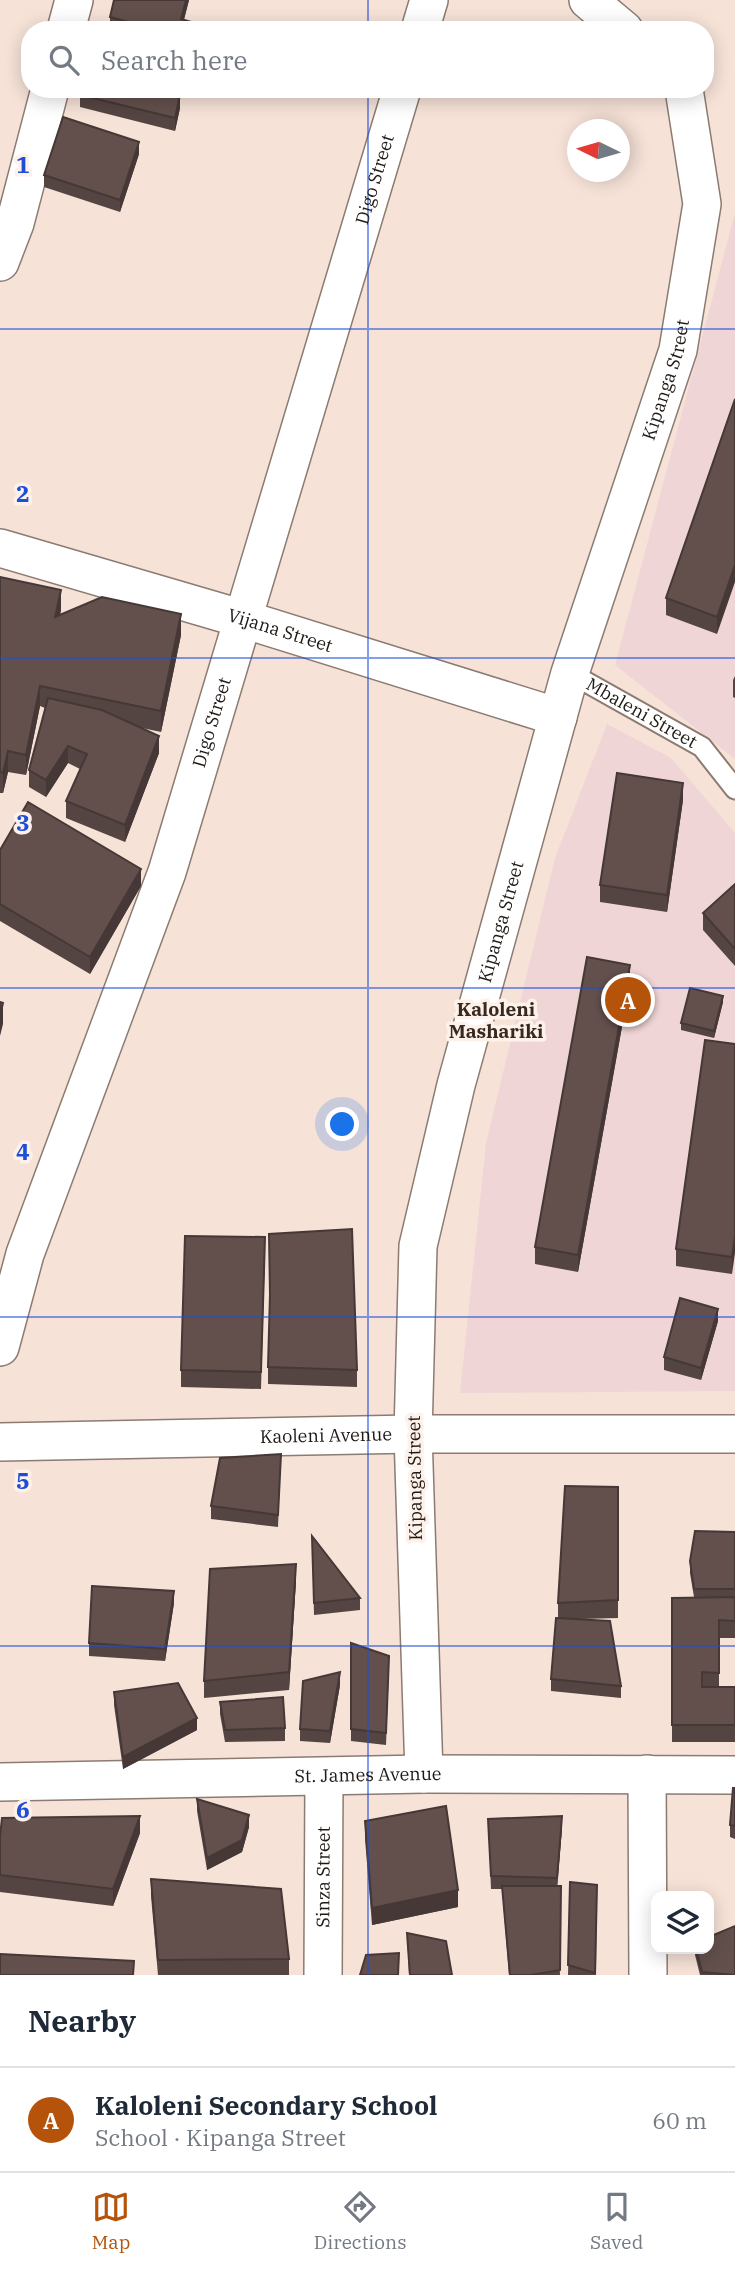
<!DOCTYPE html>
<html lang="en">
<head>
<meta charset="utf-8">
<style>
	body { margin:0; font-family:"IBM Plex Serif",serif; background:#f6f6f7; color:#1f2937 }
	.controls { position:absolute; right:21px; bottom:21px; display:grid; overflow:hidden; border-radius:14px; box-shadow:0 4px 18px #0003 }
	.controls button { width:63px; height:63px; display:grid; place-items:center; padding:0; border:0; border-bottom:2px solid #e0e1e3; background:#fff; color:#1f2937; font:35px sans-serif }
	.compass { position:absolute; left:567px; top:119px; width:63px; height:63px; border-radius:50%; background:#fff; box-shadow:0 4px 18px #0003; rotate:275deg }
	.you { position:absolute; left:343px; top:1125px; width:24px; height:24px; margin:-18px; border:5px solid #fff; border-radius:50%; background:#1a73e8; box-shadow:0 0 0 10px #1a73e833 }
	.badge { display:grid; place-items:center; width:46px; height:46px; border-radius:50%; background:#b45309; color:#fff; font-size:23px; font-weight:700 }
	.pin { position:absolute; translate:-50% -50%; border:4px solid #fff; box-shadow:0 2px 7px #0006 }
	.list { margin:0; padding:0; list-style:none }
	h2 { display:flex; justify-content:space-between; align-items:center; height:91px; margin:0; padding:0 28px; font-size:30px }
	h2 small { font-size:23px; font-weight:400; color:#747a83 }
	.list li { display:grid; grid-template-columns:46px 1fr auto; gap:21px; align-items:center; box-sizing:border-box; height:105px; padding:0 28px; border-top:2px solid #e0e1e3 }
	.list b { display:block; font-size:26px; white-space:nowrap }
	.list p { margin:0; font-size:23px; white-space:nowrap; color:#747a83 }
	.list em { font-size:23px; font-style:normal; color:#747a83 }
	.icon { flex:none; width:38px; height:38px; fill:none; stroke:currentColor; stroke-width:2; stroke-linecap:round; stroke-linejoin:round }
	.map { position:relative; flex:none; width:735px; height:1975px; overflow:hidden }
	.search { position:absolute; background:#fff; box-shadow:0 4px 18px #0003; left:21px; right:21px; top:21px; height:77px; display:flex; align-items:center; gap:18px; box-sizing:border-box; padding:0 24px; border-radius:28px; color:#747a83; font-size:26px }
	.sheet { height:196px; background:#fff }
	nav { display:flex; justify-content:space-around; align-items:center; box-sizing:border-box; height:98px; border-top:2px solid #e0e1e3; background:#fff; font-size:19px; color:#747a83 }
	nav a { display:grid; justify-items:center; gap:4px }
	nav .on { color:#b45309 }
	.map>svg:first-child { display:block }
	.education { fill:#f0d5d6 }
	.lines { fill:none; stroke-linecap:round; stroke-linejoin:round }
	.lane-casing { stroke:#8c7b71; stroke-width:23 }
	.street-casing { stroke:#8c7b71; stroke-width:40 }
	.lane { stroke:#fff; stroke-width:19 }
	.street { stroke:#fff; stroke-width:37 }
	.wall { fill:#554542 }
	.shaded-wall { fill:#453836 }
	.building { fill:#63504d; stroke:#453836; stroke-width:2 }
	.grid { fill:none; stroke:#1d4ed8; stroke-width:2; stroke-opacity:0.55 }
	.labels { text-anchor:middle; stroke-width:7; stroke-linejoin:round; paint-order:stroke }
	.street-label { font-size:18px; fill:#1f1915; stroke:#fdf1ea }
	.neighbourhood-label { font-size:19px; font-weight:bold; fill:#382920; stroke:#fdf1ea }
	.grid-label { font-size:23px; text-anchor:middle; font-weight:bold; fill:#1d4ed8; stroke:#fdf1ea; stroke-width:7; stroke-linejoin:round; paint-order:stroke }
</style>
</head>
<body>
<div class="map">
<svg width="735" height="1975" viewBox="0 0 735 1975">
	<rect width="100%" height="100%" fill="#f6e2d7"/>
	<path class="education" d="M735 213V759L615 665Z
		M607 724 671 758 735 833V1391L460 1393 486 1143 555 858Z"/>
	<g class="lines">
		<g class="lane-casing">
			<g id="lane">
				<path id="s1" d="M570 673 702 747 735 789"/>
			</g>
		</g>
		<g class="street-casing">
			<g id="street">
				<path d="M588 0 624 30"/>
				<path d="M66 30 74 0"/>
				<path d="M420 30 429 0"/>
				<path d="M0 262 15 223 50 89"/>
				<path id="s2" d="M0 548 243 619 558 717"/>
				<path id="s3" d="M0 1347 25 1254 167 872 402 89"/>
				<path id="s4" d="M0 1442 413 1434H735"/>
				<path id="s5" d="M424 1774 413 1434 418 1246 456 1085 570 673 678 350 702 204 684 89"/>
				<path d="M647 1774 648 1975"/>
				<path id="s6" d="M0 1782 424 1774 735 1775"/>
				<path id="s7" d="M323 1975 324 1778"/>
			</g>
		</g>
		<use href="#lane" class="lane"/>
		<use href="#street" class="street"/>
	</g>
	<path class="wall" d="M189 0 184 20 218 30 110 29V17Z
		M80 95 180 108 175 131 80 107Z
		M139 154 120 212 44 187V175Z
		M735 399 717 634 666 615V598Z
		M0 577 61 610 60 615 181 635 161 732 142 728 159 753 125 842 66 818V801L80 769 68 763 46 797 29 787V770L45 708 40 706 26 775 8 772 3 793H0V801Z
		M735 676V698L733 697V680Z
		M683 800 667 912 600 902V885Z
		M0 850 141 886 90 974 0 921Z
		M735 884V966L703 930V913Z
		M630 982 578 1272 535 1264V1247Z
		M723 1002 714 1038 681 1030V1023Z
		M735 1044 732 1274 676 1266V1249Z
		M265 1255 261 1389 181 1387V1370Z
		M718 1321 701 1380 664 1370V1357Z
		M268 1367 357 1370V1387L268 1384Z
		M281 1454 278 1527 211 1519V1506Z
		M618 1487V1618L581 1619 621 1686V1698L551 1691V1679L558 1618V1603Z
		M735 1532V1638H719V1687H735V1742H672V1598L694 1597 690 1573V1561Z
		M312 1536 360 1598V1610L314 1615Z
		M296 1581 289 1690 204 1698V1681Z
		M174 1603 165 1661 89 1656V1643Z
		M351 1643 389 1668 386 1745 351 1741Z
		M340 1685 330 1743 300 1741V1729Z
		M114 1692 197 1730 123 1769 114 1705Z
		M220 1702 285 1728V1741L225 1742 220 1714Z
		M735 1788V1839L730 1837V1825Z
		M197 1799 249 1827 242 1852 207 1870 197 1811Z
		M488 1819 562 1828 557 1886 560 1975H509L502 1889H491Z
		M365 1821 458 1907 372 1925 365 1839Z
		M140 1833 113 1906 0 1892V1836Z
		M151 1879 289 1959V1975H158L151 1896Z
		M570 1882 597 1885 596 1975H568Z
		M407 1933 452 1975H409Z
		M695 1949H709L735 1975H700L695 1955Z"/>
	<path class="shaded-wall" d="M186 0H189L181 30V19Z
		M180 95V108L175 131V118Z
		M139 142V154L120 212V200Z
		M735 565V582L717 634V617Z
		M61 590V610L55 637V617Z
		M181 614V635L161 732V711Z
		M40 686V706L26 775V755Z
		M159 736V753L125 842V825Z
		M68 746V763L46 797V780Z
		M8 751V772L3 793V773Z
		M683 783V800L667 912V895Z
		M141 869V886L90 974V957Z
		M630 965V982L578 1272V1255Z
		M723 996V1002L714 1038V1031Z
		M3 1003V1024L0 1036V1016Z
		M735 1236V1253L732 1274V1257Z
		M718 1309V1321L701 1380V1368Z
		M296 1564V1581L289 1690V1672Z
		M174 1591V1603L165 1661V1649Z
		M340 1672V1685L330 1743V1731Z
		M197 1718V1730L123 1769V1757Z
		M249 1815V1827L242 1852 207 1870V1858Z
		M140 1816V1833L113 1906V1889Z
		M562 1816V1828L557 1890V1878Z
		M458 1890V1907L372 1925V1908Z"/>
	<path class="building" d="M114 0H186L181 19 218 30H157L110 17Z
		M81 89H154L180 95 175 118 80 95Z
		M63 117 139 142 120 200 44 175Z
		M735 399V565L717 617 666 598Z
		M0 577 61 590 55 617 102 597 181 614 161 711 40 686 26 755 8 751 3 773 0 772Z
		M48 698 102 710 159 736 125 825 66 801 87 754 68 746 46 780 29 770Z
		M617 773 683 783 667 895 600 885Z
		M28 802 141 869 90 957 0 904V850Z
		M735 884V949L703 913Z
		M587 957 630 965 578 1255 535 1247Z
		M690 988 723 996 714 1031 681 1023Z
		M0 1002 3 1003 0 1016Z
		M705 1040 735 1044V1236L732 1257 676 1249Z
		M352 1229 357 1370 268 1367 270 1294 269 1234Z
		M185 1236 265 1237 261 1372 181 1370Z
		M680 1298 718 1309 701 1368 664 1357Z
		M281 1454 278 1515 211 1506 220 1458Z
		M565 1486 618 1487V1600L558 1603Z
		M695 1531 735 1532V1589H694L690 1561Z
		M312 1536 360 1598 314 1603Z
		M296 1564 289 1672 204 1681 210 1569Z
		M92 1586 174 1591 165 1649 89 1643Z
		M735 1597V1621L719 1620V1673L702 1672V1687H735V1725H672V1598Z
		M556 1618 610 1621 621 1686 551 1679Z
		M351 1643 389 1656 386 1733 351 1729Z
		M340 1672 330 1731 300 1729 303 1681Z
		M178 1683 197 1718 123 1757 114 1692Z
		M283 1697 285 1728 225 1730 220 1702Z
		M733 1788H735V1826L730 1825Z
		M197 1799 249 1815 242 1840 207 1858Z
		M446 1806 458 1890 372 1908 365 1821Z
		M140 1816 113 1889 0 1875V1836L2 1818Z
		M562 1816 557 1878 491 1876 488 1819Z
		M151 1879 281 1889 289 1959 158 1960Z
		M570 1882 597 1885 595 1973 568 1965Z
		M502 1886H561L560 1970 531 1975H510Z
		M735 1926V1975L702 1972 696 1949H709V1937Z
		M407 1933 446 1941 452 1975H410Z
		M399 1953 398 1975H360L366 1955Z
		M0 1954 134 1961 133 1975H0Z"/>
	<path class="grid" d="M368 0V30M368 89V1975M0 329H735M0 658H735M0 988H735M0 1317H735M0 1646H735"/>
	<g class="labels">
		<g class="street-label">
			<text dy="6" stroke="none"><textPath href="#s3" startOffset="1227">Digo Street</textPath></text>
			<text dy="6" stroke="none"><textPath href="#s5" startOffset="1430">Kipanga Street</textPath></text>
			<text dy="6" stroke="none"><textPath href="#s2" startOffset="292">Vijana Street</textPath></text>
			<text dy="6" stroke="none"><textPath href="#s1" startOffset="82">Mbaleni Street</textPath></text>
			<text dy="6" stroke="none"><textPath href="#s3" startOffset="660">Digo Street</textPath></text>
			<text dy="6" stroke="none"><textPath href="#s5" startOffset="863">Kipanga Street</textPath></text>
			<text dy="6" stroke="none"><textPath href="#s4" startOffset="326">Kaoleni Avenue</textPath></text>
			<text transform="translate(415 1478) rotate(-91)" y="6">Kipanga Street</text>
			<text dy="6" stroke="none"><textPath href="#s6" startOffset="368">St. James Avenue</textPath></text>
			<text dy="6" stroke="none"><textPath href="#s7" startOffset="98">Sinza Street</textPath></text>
		</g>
		<g class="neighbourhood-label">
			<text x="496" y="1016">Kaloleni<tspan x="496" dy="22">Mashariki</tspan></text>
		</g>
	</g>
	<g class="grid-label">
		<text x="23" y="173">1</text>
		<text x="23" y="502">2</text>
		<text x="23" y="831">3</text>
		<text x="23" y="1160">4</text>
		<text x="23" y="1489">5</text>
		<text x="23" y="1818">6</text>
	</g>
</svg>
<div class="controls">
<button><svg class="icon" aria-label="layers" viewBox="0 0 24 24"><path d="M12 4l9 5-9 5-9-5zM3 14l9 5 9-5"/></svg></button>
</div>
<svg class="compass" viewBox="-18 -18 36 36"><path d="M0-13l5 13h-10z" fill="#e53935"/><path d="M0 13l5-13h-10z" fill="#747a83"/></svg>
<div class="you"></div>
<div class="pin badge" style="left:628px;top:1000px">A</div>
<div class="search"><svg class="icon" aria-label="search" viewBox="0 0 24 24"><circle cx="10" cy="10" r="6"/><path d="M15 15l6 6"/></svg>Search here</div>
</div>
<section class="sheet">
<h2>Nearby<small></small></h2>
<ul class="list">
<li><span class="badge">A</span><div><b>Kaloleni Secondary School</b><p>School · Kipanga Street</p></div><em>60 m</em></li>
</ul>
</section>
<nav>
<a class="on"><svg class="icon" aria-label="map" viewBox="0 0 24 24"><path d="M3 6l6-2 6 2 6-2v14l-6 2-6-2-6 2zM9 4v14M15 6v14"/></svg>Map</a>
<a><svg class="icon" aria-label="directions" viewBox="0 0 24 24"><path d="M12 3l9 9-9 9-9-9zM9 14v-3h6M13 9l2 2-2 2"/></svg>Directions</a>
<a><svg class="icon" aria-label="saved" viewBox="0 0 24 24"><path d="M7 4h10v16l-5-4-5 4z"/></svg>Saved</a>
</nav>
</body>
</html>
